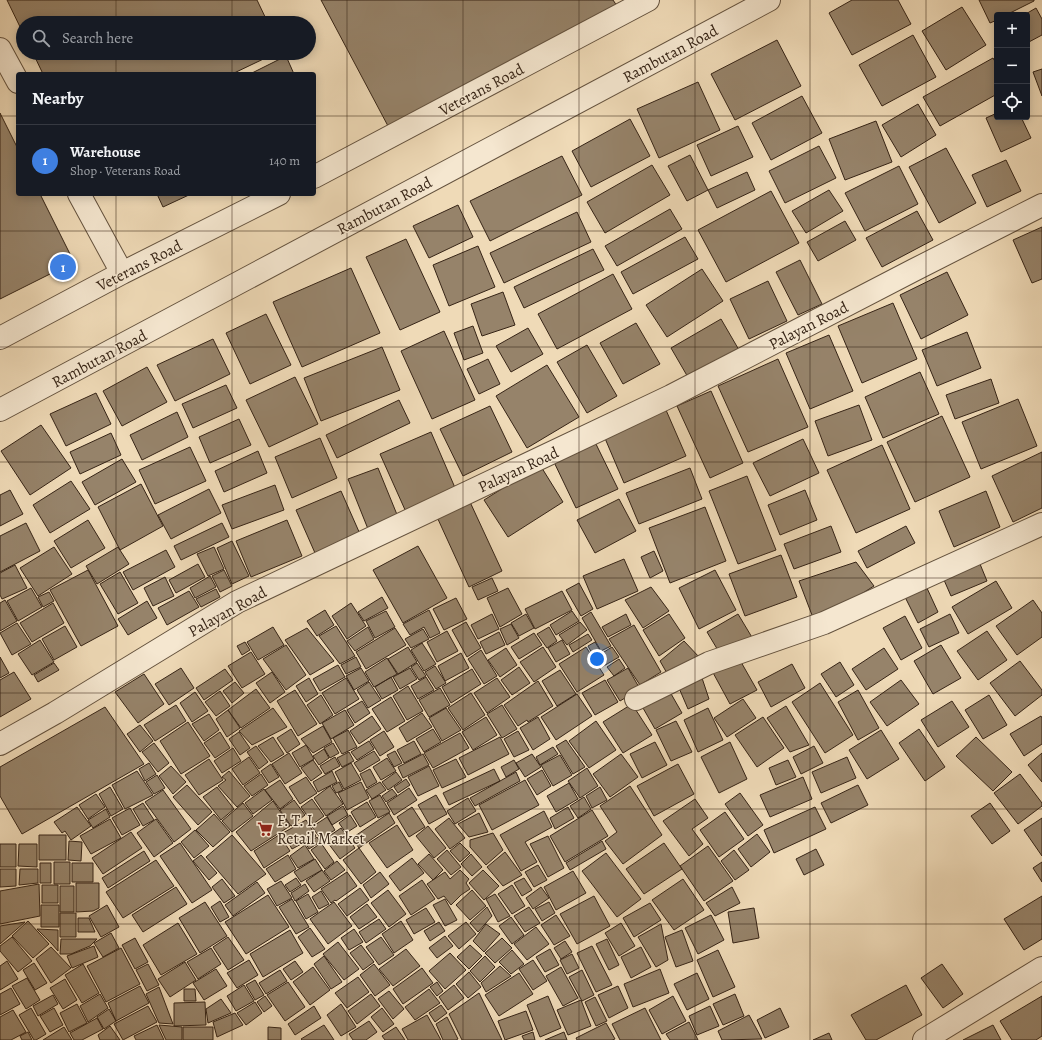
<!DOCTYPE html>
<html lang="en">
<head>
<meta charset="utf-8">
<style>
	body { margin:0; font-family:Alegreya,serif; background:#242831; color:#f1f3f6 }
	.controls { position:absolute; right:12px; top:12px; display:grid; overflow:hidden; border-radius:4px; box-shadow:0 2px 10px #0003 }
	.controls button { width:36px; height:36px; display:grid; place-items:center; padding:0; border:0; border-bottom:1px solid #363941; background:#171b24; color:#f1f3f6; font:20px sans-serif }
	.you { position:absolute; left:597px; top:659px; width:14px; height:14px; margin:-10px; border:3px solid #fff; border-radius:50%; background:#1a73e8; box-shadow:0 0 0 6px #1a73e833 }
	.badge { display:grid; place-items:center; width:26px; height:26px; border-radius:50%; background:#db2777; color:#fff; font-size:13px; font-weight:700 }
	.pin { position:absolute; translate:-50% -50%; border:2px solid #fff; box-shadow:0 1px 4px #0006 }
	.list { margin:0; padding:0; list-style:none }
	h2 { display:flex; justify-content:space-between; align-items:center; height:52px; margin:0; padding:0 16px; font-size:17px }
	h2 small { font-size:13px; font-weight:400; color:#9ea1a6 }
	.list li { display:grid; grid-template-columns:26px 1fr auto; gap:12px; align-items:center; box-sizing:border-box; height:72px; padding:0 16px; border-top:1px solid #363941 }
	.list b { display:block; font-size:15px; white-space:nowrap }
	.list p { margin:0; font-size:13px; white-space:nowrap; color:#9ea1a6 }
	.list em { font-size:13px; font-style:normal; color:#9ea1a6 }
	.icon { flex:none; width:22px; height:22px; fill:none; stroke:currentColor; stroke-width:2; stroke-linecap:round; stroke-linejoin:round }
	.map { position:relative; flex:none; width:1042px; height:1040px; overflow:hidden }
	.search { position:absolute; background:#171b24; box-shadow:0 2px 10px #0003; left:16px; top:16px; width:300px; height:44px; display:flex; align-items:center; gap:10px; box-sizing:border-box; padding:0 14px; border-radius:22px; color:#9ea1a6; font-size:15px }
	.panel { position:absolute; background:#171b24; box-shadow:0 2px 10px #0003; left:16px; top:72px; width:300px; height:124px; border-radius:4px }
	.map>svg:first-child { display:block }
	.building { fill:#96836a; stroke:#362416 }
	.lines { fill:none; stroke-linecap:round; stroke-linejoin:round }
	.minor-casing { stroke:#64523e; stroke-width:24 }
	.minor { stroke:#f5e7d0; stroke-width:22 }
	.grid { fill:none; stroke:#362416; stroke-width:1; stroke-opacity:0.55 }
	.labels { text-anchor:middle; stroke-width:3; stroke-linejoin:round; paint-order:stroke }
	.street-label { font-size:16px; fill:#362416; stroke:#f5e7d0 }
	.poi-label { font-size:16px; fill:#362416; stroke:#f5e7d0; text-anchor:start }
</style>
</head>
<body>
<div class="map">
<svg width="1042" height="1040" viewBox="0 0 1042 1040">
	<rect width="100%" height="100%" fill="#efdab7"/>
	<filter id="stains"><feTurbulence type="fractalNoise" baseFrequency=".005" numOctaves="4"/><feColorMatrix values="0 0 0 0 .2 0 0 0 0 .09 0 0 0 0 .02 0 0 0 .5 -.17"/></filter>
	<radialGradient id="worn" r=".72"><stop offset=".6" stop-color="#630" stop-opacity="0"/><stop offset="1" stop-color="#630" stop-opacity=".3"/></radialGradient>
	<path class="building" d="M7 0H257L268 23H23V33Z
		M321 0H613L617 6 388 126Z
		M852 0H898L911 24 852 55 829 13Z
		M979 0H1034V1L1006 15H997V20L990 23Z
		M962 7 986 45 946 70 922 31Z
		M1036 8 1042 19V35L1027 43V15H1024Z
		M913 35 936 77 882 106 859 65Z
		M777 40 801 86 735 120 711 74Z
		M33 53H276L232 74H43Z
		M286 56 294 74H250Z
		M993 58 997 65V94L940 126 923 97Z
		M1042 69V96L1033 72Z
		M698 82 720 130 659 158 637 109Z
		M802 96 822 133 771 160 752 123Z
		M918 104 936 135 901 157 882 125Z
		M0 113 18 149V194H40L74 262 0 299Z
		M997 113V117H1021L1031 138 1001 152 986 118Z
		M630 119 650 156 591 187 572 151Z
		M876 121 892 162 845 180 829 139Z
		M738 126 753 157 711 176 697 145Z
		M819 146 836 178 785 203 769 171Z
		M946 148 976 203 939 223 909 167Z
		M690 155 708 190 687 201 668 166Z
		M562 156 582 195 490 241 470 201Z
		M1006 160 1021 191 987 207 972 175Z
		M652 165 670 195 605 233 587 202Z
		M899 166 918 204 865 231 845 193Z
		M747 172 755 190 717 208 708 190Z
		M829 190 843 211 806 233 792 211Z
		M771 191 799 243 726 282 698 230Z
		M157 194H191L163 207Z
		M458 205 473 237 429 258 413 226Z
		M670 209 682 229 617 266 605 246Z
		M917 211 933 240 882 267 866 238Z
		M577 212 591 242 504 283 490 253Z
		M845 221 856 240 818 261 807 242Z
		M1042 227V279L1032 283 1013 240Z
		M685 237 698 259 633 294 621 272Z
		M406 239 440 312 400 330 366 257Z
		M478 246 495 287 449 306 433 265Z
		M593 249 604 270 524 308 514 287Z
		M800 260 822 304 798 315 776 272Z
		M351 268 380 333 302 367 273 302Z
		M702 269 723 301 667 337 646 305Z
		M947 272 968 315 921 339 900 295Z
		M613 274 632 309 557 349 538 314Z
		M768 281 787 321 749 339 730 299Z
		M503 292 515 325 482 336 471 304Z
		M893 303 917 359 862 383 838 326Z
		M266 314 291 365 250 384 226 333Z
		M721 319 739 350 689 379 671 348Z
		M636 323 660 364 623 384 600 343Z
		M473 326 483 353 464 360 454 333Z
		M528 328 543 354 511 372 496 346Z
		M444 331 475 400 432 419 401 351Z
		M967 332 981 368 937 386 922 350Z
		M829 335 853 391 810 409 786 353Z
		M213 339 230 374 175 401 157 365Z
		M587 345 617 396 587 413 557 362Z
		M382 347 400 390 321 421 304 378Z
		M488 359 500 384 479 394 467 369Z
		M778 359 808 427 748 452 718 386Z
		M547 365 579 417 527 448 496 396Z
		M147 367 167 402 122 426 103 391Z
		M920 372 939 414 883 438 865 397Z
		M295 377 318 424 269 447 246 400Z
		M991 379 999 403 955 419 946 395Z
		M226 385 237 408 193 428 182 404Z
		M711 391 743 463 710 478 677 406Z
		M96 393 111 424 66 446 50 414Z
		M1018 399 1037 446 981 469 962 422Z
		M399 400 410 423 337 458 326 435Z
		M859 405 872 440 828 456 815 421Z
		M490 406 512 452 463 476 440 429Z
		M666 410 686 456 624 483 604 436Z
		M177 412 188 437 142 460 130 435Z
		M942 416 970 477 915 502 887 442Z
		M239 419 251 445 210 463 199 437Z
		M41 425 71 468 30 495 1 451Z
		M431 432 456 490 406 512 380 454Z
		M111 433 121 455 80 474 70 452Z
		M320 438 337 478 292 498 275 457Z
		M803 439 819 473 770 496 753 463Z
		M594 440 618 489 576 508 553 460Z
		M882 445 910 509 856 533 827 470Z
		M190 447 206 481 155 504 139 470Z
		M258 451 267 473 224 492 215 471Z
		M1042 452V508L1013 522 992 476Z
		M122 459 136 482 95 505 82 482Z
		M540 465 563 502 508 537 484 500Z
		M378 468 398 517 368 529 348 479Z
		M690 468 702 499 639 524 626 493Z
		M747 476 776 550 738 564 709 491Z
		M71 481 90 509 50 533 33 505Z
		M141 484 163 526 120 550 98 507Z
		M275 485 284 510 232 529 222 505Z
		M209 489 221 513 171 539 158 515Z
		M10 490 23 514 0 526V495Z
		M805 490 817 520 780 535 768 505Z
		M341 491 360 534 315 553 296 510Z
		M986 491 1000 527 954 547 939 511Z
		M619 499 636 531 595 553 577 520Z
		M470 502 502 571 469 587 437 517Z
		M705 507 726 561 670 583 649 528Z
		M88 520 105 548 71 568 54 541Z
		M287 520 302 556 251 577 236 541Z
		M26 523 40 551 0 572V536Z
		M222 523 229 537 181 560 174 546Z
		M831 526 841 552 794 569 784 544Z
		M906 526 915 543 867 568 858 551Z
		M232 541 249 576 232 584 217 548Z
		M418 546 447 598 403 623 373 570Z
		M54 547 72 574 38 596 20 568Z
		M118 547 129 564 97 584 86 566Z
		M214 547 224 569 208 576 197 554Z
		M166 550 175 567 133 590 123 572Z
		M654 551 663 571 650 578 641 557Z
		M781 555 797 597 745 616 729 574Z
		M624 559 638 591 597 609 583 576Z
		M856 562 874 586 815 623 799 581Z
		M198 564 205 577 176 593 169 580Z
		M980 564 987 581 951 596 944 580Z
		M15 565 27 588 2 599 0 595V573Z
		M88 570 118 626 81 646 50 590Z
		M224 570 232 586 220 592 212 576Z
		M715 570 736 610 699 629 679 588Z
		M120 572 138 603 118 614 100 584Z
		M210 576 216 587 195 598 190 588Z
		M165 577 174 596 153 606 144 588Z
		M492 578 498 591 478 600 472 587Z
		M996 581 1012 608 968 634 952 607Z
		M579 583 593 609 581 616 566 590Z
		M926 586 938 612 918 623 904 595Z
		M651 587 669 611 643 628 625 600Z
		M31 588 42 607 18 621 7 601Z
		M508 588 522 614 500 627 487 598Z
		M216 589 220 597 201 607 196 599Z
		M189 591 199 607 167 625 158 608Z
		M562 591 572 610 535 629 525 609Z
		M49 592 54 601 43 607 38 597Z
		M382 597 388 608 364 621 358 612Z
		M456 598 467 619 444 630 433 609Z
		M5 600 17 621 0 631V603Z
		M1033 600 1042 613V637L1017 655 996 626Z
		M147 601 157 618 128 635 118 619Z
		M53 603 64 623 32 642 20 623Z
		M351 603 366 626 347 639 332 616Z
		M325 610 334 625 317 636 307 621Z
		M429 610 440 633 430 638 424 627 410 635 403 624Z
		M386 611 395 627 375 638 366 621Z
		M572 611 579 621 556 635 550 625Z
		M591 612 611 646 601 651 582 618Z
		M492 614 499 629 478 639 471 625Z
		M526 614 534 628 519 636 511 623Z
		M626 614 631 625 608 637 602 627Z
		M669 614 685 638 659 656 643 630Z
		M738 614 753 639 722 657 707 632Z
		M950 614 959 633 929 647 920 629Z
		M905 616 922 648 901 660 883 628Z
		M466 622 481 648 467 657 452 630Z
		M580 622 587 630 567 645 559 635Z
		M17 623 31 644 12 655 0 633Z
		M511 624 519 638 507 645 500 629Z
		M634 625 661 672 640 685 609 639Z
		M65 626 77 647 54 660 42 639Z
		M336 626 355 656 340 664 319 636Z
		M273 627 284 645 258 660 247 642Z
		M368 627 374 639 355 651 347 641Z
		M549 627 557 641 547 648 537 634Z
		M307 628 334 661 310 675 285 640Z
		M395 628 406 645 366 669 356 652Z
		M423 629 429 639 411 648 405 639Z
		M447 631 458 651 437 662 427 642Z
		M987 631 1007 660 978 680 957 651Z
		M499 632 505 645 486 654 480 642Z
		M534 633 542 645 519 659 511 647Z
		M588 634 592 640 573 652 569 645Z
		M40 640 54 662 32 675 18 654Z
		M562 640 570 654 556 662 548 648Z
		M684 641 700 658 668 675 660 661Z
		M245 642 250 650 242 655 237 646Z
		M595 642 601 652 594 657 588 646Z
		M422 643 436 664 424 671 411 650Z
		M286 645 306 675 286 690 263 659Z
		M941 645 961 678 933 694 914 661Z
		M408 647 417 662 398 674 388 659Z
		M543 647 556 667 534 682 520 662Z
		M586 647 604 675 577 692 559 664Z
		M612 647 619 657 602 667 596 657Z
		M506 648 517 665 500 677 488 660Z
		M884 648 898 669 866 690 852 669Z
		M481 650 497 676 484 684 468 659Z
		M251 652 265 674 242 688 228 666Z
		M461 653 469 668 445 681 438 666Z
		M737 655 757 690 730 704 711 669Z
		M0 657 9 673 0 678Z
		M356 657 361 667 346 674 341 665Z
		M387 658 397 674 374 687 365 672Z
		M619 659 625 668 614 676 607 667Z
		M1020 661 1042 690V695L1015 716 990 683Z
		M840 662 854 685 836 697 821 674Z
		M54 663 59 670 38 682 34 675Z
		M417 663 426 676 419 680 411 667Z
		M792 664 805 688 771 707 758 682Z
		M338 665 345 677 320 691 313 679Z
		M435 666 446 683 436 689 425 672Z
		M519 667 530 683 512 695 501 680Z
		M181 668 194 688 169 705 155 684Z
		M361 668 369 681 354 690 346 676Z
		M410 668 417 679 400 689 393 677Z
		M628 668 640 689 620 701 607 680Z
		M225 669 233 680 204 700 196 688Z
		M472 669 481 684 451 703 442 687Z
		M560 670 576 694 557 706 542 681Z
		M14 672 31 699 0 717V680Z
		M272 672 285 692 270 703 256 683Z
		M144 674 164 704 138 723 115 692Z
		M391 677 398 690 382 699 375 687Z
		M426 677 434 690 418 699 411 686Z
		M309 678 318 694 306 702 296 686Z
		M346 678 359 699 335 714 322 693Z
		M497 678 510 697 487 713 474 693Z
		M702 678 709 699 688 709 679 688Z
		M605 680 618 702 595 715 582 693Z
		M901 680 919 704 887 726 870 702Z
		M538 681 553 706 528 722 527 720 518 726 504 705Z
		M235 682 244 693 232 703 223 691Z
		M369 682 381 700 368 708 357 690Z
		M820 683 853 735 825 753 792 702Z
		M666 685 682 713 655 729 639 701Z
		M408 686 423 711 407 720 393 696Z
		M440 688 450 705 429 717 419 700Z
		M256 689 270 708 241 728 228 710Z
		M295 690 317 724 298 736 277 701Z
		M858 690 879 728 858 740 838 702Z
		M220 691 230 706 216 716 205 702Z
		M195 692 208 711 192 722 180 703Z
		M471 693 485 715 463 730 448 708Z
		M577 694 592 716 556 740 541 717Z
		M321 695 333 715 320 724 307 705Z
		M989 695 1007 725 983 739 965 710Z
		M391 697 405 721 387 732 372 709Z
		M743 699 756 718 727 737 714 718Z
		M362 701 370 713 355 723 347 710Z
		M952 701 969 727 938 747 921 720Z
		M632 704 652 735 623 753 603 722Z
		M176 705 186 721 155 741 144 725Z
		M502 705 517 729 502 738 487 714Z
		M786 706 809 745 790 752 767 718Z
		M105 707 144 764 22 834 0 796V767Z
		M273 708 287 727 252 745 239 731Z
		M446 708 461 730 442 741 429 718Z
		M708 708 723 740 698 752 684 720Z
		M228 710 240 728 227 737 216 719Z
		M345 710 354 725 331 739 322 723Z
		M422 713 432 727 407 742 399 728Z
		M209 714 219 730 204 741 192 724Z
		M372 716 381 729 359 744 350 731Z
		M1041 716 1042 718V744L1024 756 1010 734Z
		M486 717 497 735 473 750 462 732Z
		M538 717 550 739 533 750 520 728Z
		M763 717 784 748 757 767 735 735Z
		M596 721 616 750 589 768 569 741Z
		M676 721 692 752 671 761 656 730Z
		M188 722 210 756 181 774 160 741Z
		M140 725 153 741 140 752 127 734Z
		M323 726 332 742 313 753 301 739Z
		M291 729 300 744 287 753 277 738Z
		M433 729 441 742 424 752 416 739Z
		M919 729 945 767 925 781 899 743Z
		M348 730 357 747 342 754 333 738Z
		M881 730 899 759 867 779 849 750Z
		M384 731 394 747 380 756 370 740Z
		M518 731 529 750 514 757 504 739Z
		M220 732 230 748 215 758 204 743Z
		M239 732 250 748 240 755 229 739Z
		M460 733 469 748 433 768 424 753Z
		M273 737 284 754 271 762 258 746Z
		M500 737 509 754 468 775 459 758Z
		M976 737 1012 772 993 791 956 756Z
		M566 740 585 767 573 774 556 746Z
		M369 741 374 749 357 760 351 752Z
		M414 741 421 754 404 763 397 750Z
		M655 742 667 765 642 778 630 754Z
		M730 742 747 779 719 793 701 757Z
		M154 743 169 763 158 772 142 752Z
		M333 743 339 753 330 758 324 748Z
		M306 745 314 759 300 767 292 753Z
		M256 746 268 762 259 769 247 752Z
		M814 746 823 763 801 774 793 757Z
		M553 747 558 754 540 765 536 757Z
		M233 748 241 761 222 773 214 761Z
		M324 749 329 758 319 765 313 756Z
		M374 751 380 760 360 772 354 763Z
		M395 751 402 763 394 767 387 755Z
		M349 752 354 761 342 767 337 758Z
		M289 753 302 773 285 784 272 764Z
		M1042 753V782L1028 765Z
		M423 754 429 765 403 778 398 767Z
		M532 754 541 767 525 777 516 763Z
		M621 754 638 777 610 797 593 774Z
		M560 755 572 775 553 786 541 765Z
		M249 757 260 773 243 785 232 769Z
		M335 757 340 766 325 774 320 766Z
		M847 757 856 778 821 793 812 772Z
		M387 758 396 771 381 780 373 767Z
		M209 759 223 780 199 795 185 775Z
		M456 759 466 777 442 788 433 770Z
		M313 760 322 773 311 781 301 768Z
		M514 760 519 769 506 777 501 767Z
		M788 760 796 777 776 785 769 768Z
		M149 763 156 774 145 781 139 769Z
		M351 763 361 780 344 789 335 772Z
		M271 764 279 777 269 783 261 771Z
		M678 764 694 794 654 816 637 786Z
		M171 766 186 782 173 794 159 776Z
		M429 766 439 786 418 796 408 777Z
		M587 768 598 786 580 798 568 781Z
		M370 769 377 782 367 788 360 774Z
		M494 769 500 781 449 805 443 793Z
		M542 770 551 786 537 795 527 779Z
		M137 771 153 795 125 809 112 785Z
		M229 771 250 796 237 807 218 786 226 780 222 777Z
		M332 771 337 782 318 792 313 782Z
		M396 772 402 780 388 790 382 782Z
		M516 772 520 781 475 806 470 798Z
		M261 774 268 785 252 796 244 786Z
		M1020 774 1042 803V806L1018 824 994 793Z
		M157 775 165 788 154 794 146 782Z
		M306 777 317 793 300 804 289 787Z
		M803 777 812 799 770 817 760 795Z
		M406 779 410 785 398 793 394 787Z
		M280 780 293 799 280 809 265 790Z
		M525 780 539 805 492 830 479 805Z
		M339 782 343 790 336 793 332 786Z
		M361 782 369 798 347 810 338 793Z
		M380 782 386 790 372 799 366 790Z
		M569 783 578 799 556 812 547 796Z
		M187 785 212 812 198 825 173 797Z
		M858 785 868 805 831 823 821 803Z
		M330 786 343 804 326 816 314 798Z
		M630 786 662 835 623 864 605 841 617 832 600 806Z
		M110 787 123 809 111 816 99 794Z
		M217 787 234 809 221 820 203 797Z
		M600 787 607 800 592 808 586 796Z
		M409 788 417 800 394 815 387 803Z
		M264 789 272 800 253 814 245 803Z
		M392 789 397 795 386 802 382 796Z
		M163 790 191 829 174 842 145 802Z
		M740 793 763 825 748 836 725 804Z
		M96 794 105 807 88 819 79 805Z
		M380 795 390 812 378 818 369 801Z
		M436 795 447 814 429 824 418 805Z
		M584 797 591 809 578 818 570 806Z
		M468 798 476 811 455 824 447 811Z
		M312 799 324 816 313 824 301 807Z
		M695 799 708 818 692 829 703 844 689 856 663 821Z
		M294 800 305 815 291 826 280 810Z
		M273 801 290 826 251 851 236 832Z
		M367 802 376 817 360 827 351 812Z
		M143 803 154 820 143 826 133 809Z
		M243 803 253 816 232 832 222 821Z
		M990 803 1010 831 992 844 971 816Z
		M343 806 348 815 332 825 327 816Z
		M77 807 91 826 71 840 65 831 62 833 54 822Z
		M412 807 425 827 409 837 397 817Z
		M568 807 574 818 555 829 550 818Z
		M815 807 826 829 774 853 764 830Z
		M130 808 140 825 122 835 112 818Z
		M106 809 110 817 93 828 88 820Z
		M592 810 608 836 565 862 550 836Z
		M544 811 552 827 525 842 537 862 521 871 500 835Z
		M725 812 744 839 719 857 700 830Z
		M389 813 395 823 359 848 352 838Z
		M479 813 488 832 469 837 458 824Z
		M214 814 230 832 213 847 196 830Z
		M350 815 357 826 346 833 339 823Z
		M327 817 335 830 321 839 312 827Z
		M449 818 465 838 450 849 435 829Z
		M1042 818V856L1024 830Z
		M110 819 121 838 91 854 80 836Z
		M156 819 173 843 154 857 137 833Z
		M306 820 316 836 292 849 283 833Z
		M397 825 413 850 387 868 369 843Z
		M428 826 446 848 434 858 416 836Z
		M341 828 355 848 340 859 325 839Z
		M195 830 209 846 194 858 181 842Z
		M131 832 142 848 103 874 92 858Z
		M493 833 503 850 486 865 470 847V840Z
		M757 834 770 852 751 867 738 849Z
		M39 835H66V860H39Z
		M232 835 266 874 238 894 206 857Z
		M279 835 290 851 264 868 254 851Z
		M548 836 564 868 548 877 530 844Z
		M317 837 320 842 309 849 306 844Z
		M69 841 82 842 81 861 68 860Z
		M602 841 606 849 570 870 566 863Z
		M180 843 212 890 192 903 160 856Z
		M321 843 334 862 325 869 311 850Z
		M460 843 470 853 460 862 450 851Z
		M664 843 682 869 644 894 626 869Z
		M0 844H16V867H0Z
		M19 844H37V867L18 866Z
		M305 845 314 859 298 868 290 856Z
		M708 846 733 881 704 901 680 866Z
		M359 848 376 872 361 884 343 860Z
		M816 849 824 865 804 875 796 859Z
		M447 850 461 867 451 875 437 859Z
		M734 850 749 870 735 880 721 861Z
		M144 851 150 861 108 888 102 878Z
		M505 852 522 875 503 886 487 867Z
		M606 853 641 899 617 917 582 871Z
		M429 854 443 870 433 880 418 864Z
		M471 854 482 867 472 876 461 864Z
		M201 855 217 873 209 880 193 861Z
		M288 855 296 869 275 882 266 869Z
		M412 858 424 873 400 891 389 876Z
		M315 859 322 870 301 882 294 872Z
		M156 860 174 886 123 918 106 892Z
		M337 861 345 870 331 880 324 871Z
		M54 862H70V884H54Z
		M1042 862V882L1033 868Z
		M40 863H51V883H40Z
		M72 863H93V882H72Z
		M538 865 547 880 534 887 525 872Z
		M0 869H16V886L0 887Z
		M20 869H38V883L19 885Z
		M322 870 330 881 314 892 306 881Z
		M460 870 469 879 466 883 470 889 461 895 451 905 444 896 438 899 427 884 445 872 450 879Z
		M483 870 499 886 484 900 469 883Z
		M573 871 586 893 556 910 544 887Z
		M347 872 357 886 336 901 335 900 331 903 321 889Z
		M380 872 389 884 371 898 363 885Z
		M296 878 301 885 290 892 285 885Z
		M524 878 532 890 522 896 514 883Z
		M222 879 235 896 224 903 212 887Z
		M683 879 704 910 674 930 652 900Z
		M422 880 435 899 411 915 399 896Z
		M281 881 292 898 277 906 267 889Z
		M257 882 265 893 233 916 225 905Z
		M76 883H99V908L93 911 76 912Z
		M39 884 40 916 0 924V891Z
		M305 884 309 891 295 901 291 893Z
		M42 885H58V903H42Z
		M512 885 525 906 512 914 498 894Z
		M60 886H74V912H60Z
		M176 887 187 904 143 932 132 915Z
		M541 887 549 898 533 909 526 898Z
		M732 887 740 903 715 916 706 903Z
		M360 888 369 900 347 916 338 904Z
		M388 890 406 914 389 927 371 903Z
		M472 890 486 906 470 920 456 905Z
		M321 891 329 904 319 909 312 897Z
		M308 894 318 912 306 919 296 901Z
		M495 894 510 916 498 922 486 899Z
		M268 895 289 927 246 954 225 922Z
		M594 896 610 926 577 944 560 914Z
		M1042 896V939L1024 950 1004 919Z
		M292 899 309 927 296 934 279 907Z
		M445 899 457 920 445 926 433 905Z
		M220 901 229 917 220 922 211 907Z
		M205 902 227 936 200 953 179 918Z
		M334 902 352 926 328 944 310 919Z
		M549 902 555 913 542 921 535 909Z
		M650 903 661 920 634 937 623 918Z
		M367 904 377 917 359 929 350 917Z
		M41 905H59V927H41Z
		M107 905 119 927 101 937 89 916Z
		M487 907 492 916 478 932 470 923Z
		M529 907 540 923 525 932 514 916Z
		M426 908 435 922 414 934 406 920Z
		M754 908 759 938 733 943 728 912Z
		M60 913H76V937H60Z
		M556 915 570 936 554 945 541 925Z
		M711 915 724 940 698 954 685 928Z
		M511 917 524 935 512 944 499 926Z
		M78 918H89L95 932H78Z
		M379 919 386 929 366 943 359 932Z
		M28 921 49 944 33 958 12 936Z
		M401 921 413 940 394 953 382 934Z
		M25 922 0 944V926Z
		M439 922 445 931 430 941 424 931Z
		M466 922 476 934 459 949 448 936Z
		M178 923 197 954 161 975 143 945Z
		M621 923 635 946 619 956 605 933Z
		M486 924 500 934 484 952 473 941Z
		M661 924 668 960 656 967 638 937Z
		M536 927 549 944 527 960 514 944Z
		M310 928 325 949 312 957 298 937Z
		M37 929 58 930V951L52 944Z
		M354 929 363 942 349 950 341 938Z
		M290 930 303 953 263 977 250 954Z
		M682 930 693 961 676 967 665 937Z
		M111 933 119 948 103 957 94 943Z
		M445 936 453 946 437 958 429 948Z
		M12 937 32 961 18 972 0 951V946Z
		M228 937 244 960 228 970 213 947Z
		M381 937 394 955 379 965 366 947Z
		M135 938 148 962 135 969 122 945Z
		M502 938 512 948 495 963 485 953Z
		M61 939H97L90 946 71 954H60Z
		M607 939 619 965 609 970 596 944Z
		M565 941 572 952 561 959 554 948Z
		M338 942 359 969 344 980 323 954Z
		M361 945 374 962 363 970 350 953Z
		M470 945 482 956 469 969 457 957Z
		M94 946 98 957 72 968 67 956Z
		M592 946 612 985 596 992 577 953Z
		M51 947 71 968 51 983 36 959Z
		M641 947 651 967 631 978 621 957Z
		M121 948 140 984 106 1002 87 966Z
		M211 948 221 964 198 979 187 962Z
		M406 949 420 966 393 986 379 969Z
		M550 949 559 965 545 972 536 957Z
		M512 950 524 964 511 974 499 962Z
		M718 950 735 987 713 997 697 960Z
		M450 953 466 970 445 989 429 971Z
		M572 954 579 968 567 974 560 960Z
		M324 956 342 982 331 989 314 964Z
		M485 956 495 967 480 982 470 971Z
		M249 960 258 975 237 988 227 973Z
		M533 960 547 981 533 990 519 969Z
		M7 961 18 979 0 990V966Z
		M295 961 303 972 291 980 283 969Z
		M185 962 196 980 170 997 158 979Z
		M34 963 47 983 35 990 23 970Z
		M83 964 99 993 82 1003 65 975Z
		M148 964 159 985 147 991 136 970Z
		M374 964 390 985 375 996 360 975Z
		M942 964 963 994 943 1008 921 978Z
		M500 966 511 976 486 992 481 983Z
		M313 967 330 990 310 1005 293 982Z
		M561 967 578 998 563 1006 546 976Z
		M422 968 433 983 403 1004 393 989Z
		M216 969 227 986 204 1000 193 983Z
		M660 969 669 993 633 1007 624 984Z
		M280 970 287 981 266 994 259 983Z
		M582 970 594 995 582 1001 569 977Z
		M469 972 481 987 468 998 456 984Z
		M519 973 533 994 499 1016 485 995Z
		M697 973 709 999 687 1010 674 984Z
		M358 977 369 992 347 1008 335 993Z
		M27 978 40 1000 26 1009 12 986Z
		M65 979 77 1000 63 1009 50 988Z
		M255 980 264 995 255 1000 246 985Z
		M288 982 305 1007 285 1021 267 995Z
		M437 982 443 991 437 996 430 987Z
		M244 985 254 1001 236 1011 227 996Z
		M454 985 464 998 448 1010 439 997Z
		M906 985 922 1015 876 1040H866L851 1015Z
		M140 986 149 1003 116 1021 108 1003Z
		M618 986 628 1008 609 1018 598 995Z
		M159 987 173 1024 159 1023 146 994Z
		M11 988 20 1004 0 1015V994Z
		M184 989H195L196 1001H184Z
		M429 989 440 1003 415 1020 405 1007Z
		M389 991 404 1009 393 1019 378 999Z
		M479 993 502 1040H462L449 1014Z
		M100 994 108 1008 88 1022 80 1006Z
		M371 994 380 1006 357 1024 348 1011Z
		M735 994 744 1016 723 1025 713 1004Z
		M53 995 58 1004 38 1016 33 1006Z
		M265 996 272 1006 264 1012 257 1002Z
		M548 996 561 1028 540 1037 527 1005Z
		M673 996 686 1021 662 1034 649 1010Z
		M1042 996V1036L1036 1040H1012L1000 1021Z
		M595 997 607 1021 596 1026 585 1002Z
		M221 999 231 1013 208 1023 206 1009Z
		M581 1000 591 1026 568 1035 557 1010Z
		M205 1002 206 1025 174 1026V1003Z
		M255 1002 262 1013 246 1025 237 1013Z
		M77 1004 87 1023 69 1032 60 1013Z
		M341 1004 356 1027 341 1036 327 1015Z
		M441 1005 447 1013 435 1022 429 1013Z
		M148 1006 157 1022 123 1040 114 1024Z
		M314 1006 321 1018 295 1035 288 1024Z
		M710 1006 719 1026 697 1035 689 1016Z
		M31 1008 46 1034 36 1040H34L19 1015Z
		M54 1008 63 1025 50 1032 40 1016Z
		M382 1008 394 1024 383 1032 371 1017Z
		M645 1008 661 1040H620L612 1024Z
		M780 1008 789 1027 765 1038 757 1020Z
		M109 1009 116 1021 104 1029 97 1017Z
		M13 1010 26 1032 11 1040H0V1017Z
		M526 1011 533 1030 505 1040 498 1021Z
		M235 1013 243 1025 217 1037 213 1022Z
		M427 1015 441 1040H408L402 1029Z
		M749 1015 762 1039 722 1040 718 1031Z
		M447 1017 458 1039 456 1040H443L436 1024Z
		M97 1018 103 1029 82 1040H74L70 1033Z
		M369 1021 377 1032 366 1040H353L349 1034Z
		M689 1022 698 1040H670L666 1034Z
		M606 1023 615 1039 612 1040H577L576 1038Z
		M157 1025 164 1040H136L134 1036Z
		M159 1025 182 1027V1040H166Z
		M324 1025 334 1040H302L301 1039Z
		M993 1025 1001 1040H963Z
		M110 1026 120 1040H100L98 1035Z
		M64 1027 72 1040H43Z
		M183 1027H213V1040H183Z
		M268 1027 281 1028V1040H268Z
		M396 1027 405 1040H385L382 1036Z
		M28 1032 32 1040H22L20 1036Z
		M533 1032 535 1040H524L522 1036Z
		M564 1032 567 1040H545Z
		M829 1033 832 1040H813Z"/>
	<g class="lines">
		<g class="minor-casing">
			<path id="minor" d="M0 49 18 82
				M314 177 648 0
				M79 194 122 273
				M0 338 122 273 279 194
				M0 410 769 0
				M636 699 709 663 824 623 1042 524
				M0 744 55 713 237 602 671 396 914 270 1042 205
				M924 1040 1042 968"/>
		</g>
		<use href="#minor" class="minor"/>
	</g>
	<path class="grid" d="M116 0V23M232 0V23M347 0V1040M463 0V1040M579 0V1040M695 0V1040M810 0V1040M926 0V1040M116 53V74M232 53V74M0 116H18M314 116H997M1027 116H1042M116 194V1040M232 194V1040M0 231H1042M0 347H1042M0 462H1042M0 578H1042M0 693H1042M0 809H1042M0 924H1042"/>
	<defs>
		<g id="supermarket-bare" transform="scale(1.2)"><path d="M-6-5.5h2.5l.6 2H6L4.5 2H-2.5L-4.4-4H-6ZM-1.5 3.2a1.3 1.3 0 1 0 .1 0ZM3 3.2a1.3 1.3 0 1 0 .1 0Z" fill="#8f2418" stroke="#f5e7d0" stroke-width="2.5" paint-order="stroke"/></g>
	</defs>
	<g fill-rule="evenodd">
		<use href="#supermarket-bare" x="265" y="829"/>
	</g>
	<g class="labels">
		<g class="street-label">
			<text transform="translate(670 53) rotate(-28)" y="6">Rambutan Road</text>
			<text transform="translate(481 89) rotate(-28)" y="6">Veterans Road</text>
			<text transform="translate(384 205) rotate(-28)" y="6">Rambutan Road</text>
			<text transform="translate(139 265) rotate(-27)" y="6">Veterans Road</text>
			<text transform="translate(808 325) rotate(-27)" y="6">Palayan Road</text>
			<text transform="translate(99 358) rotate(-28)" y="6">Rambutan Road</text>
			<text transform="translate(518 469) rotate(-25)" y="6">Palayan Road</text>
			<text transform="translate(227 611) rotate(-29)" y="6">Palayan Road</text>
		</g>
		<g class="poi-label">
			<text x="277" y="826">F. T. I.<tspan x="277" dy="18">Retail Market</tspan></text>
		</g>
	</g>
	<rect width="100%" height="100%" filter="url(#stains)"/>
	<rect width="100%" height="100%" fill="url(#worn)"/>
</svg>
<div class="controls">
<button>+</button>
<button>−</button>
<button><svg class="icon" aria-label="locate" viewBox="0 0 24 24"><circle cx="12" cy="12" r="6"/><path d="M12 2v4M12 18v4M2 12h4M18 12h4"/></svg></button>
</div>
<div class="you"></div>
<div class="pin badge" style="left:63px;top:267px;background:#3f7fe0">1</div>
<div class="search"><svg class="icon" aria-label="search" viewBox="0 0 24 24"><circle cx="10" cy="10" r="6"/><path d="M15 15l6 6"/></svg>Search here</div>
<section class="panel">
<h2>Nearby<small></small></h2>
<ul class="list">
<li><span class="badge" style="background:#3f7fe0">1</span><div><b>Warehouse</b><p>Shop · Veterans Road</p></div><em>140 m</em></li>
</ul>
</section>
</div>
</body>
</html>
